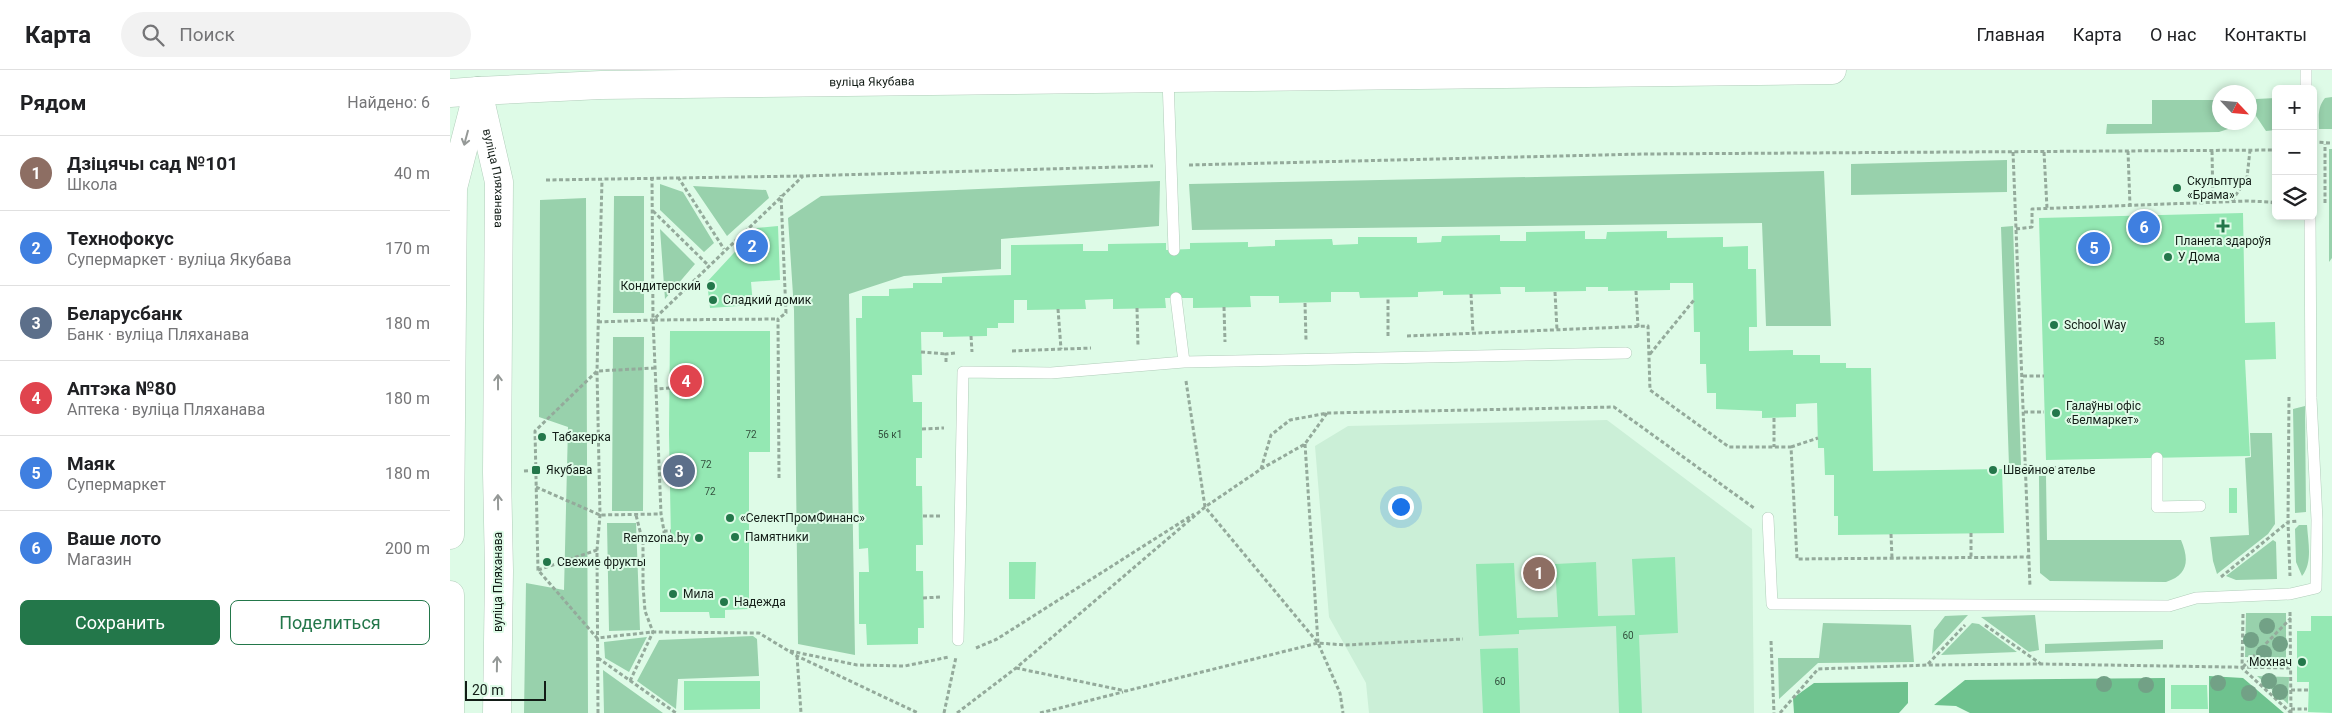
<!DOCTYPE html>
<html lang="ru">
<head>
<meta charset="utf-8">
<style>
	body { margin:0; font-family:Roboto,sans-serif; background:#f2f2f2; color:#202124 }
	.controls { position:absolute; right:15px; top:15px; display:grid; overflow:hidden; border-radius:8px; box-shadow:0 2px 8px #0003 }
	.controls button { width:45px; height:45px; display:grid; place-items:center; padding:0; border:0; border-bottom:1px solid #e0e0e0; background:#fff; color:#202124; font:25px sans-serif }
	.compass { position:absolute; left:1762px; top:15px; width:45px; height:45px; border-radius:50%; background:#fff; box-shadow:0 2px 8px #0003; rotate:116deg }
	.scale { position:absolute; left:15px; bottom:12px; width:81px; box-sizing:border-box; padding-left:5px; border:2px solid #131d17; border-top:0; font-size:14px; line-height:18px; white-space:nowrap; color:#131d17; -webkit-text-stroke:4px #defbe7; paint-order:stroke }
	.you { position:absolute; left:950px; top:436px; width:18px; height:18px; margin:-12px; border:4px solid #fff; border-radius:50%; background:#1a73e8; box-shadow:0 0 0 8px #1a73e833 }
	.badge { display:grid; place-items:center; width:32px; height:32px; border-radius:50%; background:#23774a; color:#fff; font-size:16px; font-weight:700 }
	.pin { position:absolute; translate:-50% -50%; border:2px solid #fff; box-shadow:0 1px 5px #0006 }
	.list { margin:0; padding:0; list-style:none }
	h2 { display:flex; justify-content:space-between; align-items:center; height:65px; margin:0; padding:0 20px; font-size:21px }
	h2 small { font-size:16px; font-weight:400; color:#757577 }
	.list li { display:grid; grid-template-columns:32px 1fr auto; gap:15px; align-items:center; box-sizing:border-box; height:75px; padding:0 20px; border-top:1px solid #e0e0e0 }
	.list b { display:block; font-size:19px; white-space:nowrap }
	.list p { margin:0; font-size:16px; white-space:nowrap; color:#757577 }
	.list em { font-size:16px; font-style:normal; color:#757577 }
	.actions { display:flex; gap:10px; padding:15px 20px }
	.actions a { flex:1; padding:11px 0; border:1px solid #23774a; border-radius:8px; text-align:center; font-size:18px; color:#23774a }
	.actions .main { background:#23774a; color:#fff }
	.icon { flex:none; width:28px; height:28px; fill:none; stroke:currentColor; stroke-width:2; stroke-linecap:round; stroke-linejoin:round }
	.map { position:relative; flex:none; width:1882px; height:643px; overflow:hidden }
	header { display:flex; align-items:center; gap:30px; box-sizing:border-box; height:70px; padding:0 25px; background:#fff; border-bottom:1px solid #e0e0e0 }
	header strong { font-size:24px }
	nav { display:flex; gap:28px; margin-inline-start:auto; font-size:18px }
	.search { width:350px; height:45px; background:#f2f2f2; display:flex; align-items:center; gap:12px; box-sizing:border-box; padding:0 18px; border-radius:28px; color:#757577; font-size:19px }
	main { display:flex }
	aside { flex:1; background:#fff }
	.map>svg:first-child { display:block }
	.built { fill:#cbefd7 }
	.green { fill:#98d1ac }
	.forest { fill:#6ec28e }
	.building { fill:#94e8b3 }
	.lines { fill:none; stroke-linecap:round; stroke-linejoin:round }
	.service-casing { stroke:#b1cdba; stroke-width:12 }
	.tertiary-casing { stroke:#b1cdba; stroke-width:29 }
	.secondary-casing { stroke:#b1cdba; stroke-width:29 }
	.path { stroke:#94aa9b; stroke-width:3; stroke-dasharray:4 2.5; stroke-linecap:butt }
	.service { stroke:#fff; stroke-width:11 }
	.tertiary { stroke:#fff; stroke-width:28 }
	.secondary { stroke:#fff; stroke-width:28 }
	.tree { fill:#72a186 }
	.oneway { stroke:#959997 }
	.poi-dot { fill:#23774a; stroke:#defbe7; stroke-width:2 }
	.labels { text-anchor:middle; stroke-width:4; stroke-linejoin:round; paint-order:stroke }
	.number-label { font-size:10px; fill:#33503e }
	.street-label { font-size:12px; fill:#131d17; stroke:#defbe7 }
	.poi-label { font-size:12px; fill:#131d17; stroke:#defbe7; text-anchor:start }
</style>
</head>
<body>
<header>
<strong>Карта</strong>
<div class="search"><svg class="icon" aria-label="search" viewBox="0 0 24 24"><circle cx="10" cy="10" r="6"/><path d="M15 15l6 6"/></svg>Поиск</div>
<nav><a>Главная</a><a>Карта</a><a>О нас</a><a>Контакты</a></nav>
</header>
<main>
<aside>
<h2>Рядом<small>Найдено: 6</small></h2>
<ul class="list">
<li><span class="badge" style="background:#8d6e63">1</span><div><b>Дзіцячы сад №101</b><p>Школа</p></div><em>40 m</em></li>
<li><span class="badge" style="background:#3f7fe0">2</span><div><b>Технофокус</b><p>Супермаркет · вуліца Якубава</p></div><em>170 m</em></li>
<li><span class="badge" style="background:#5c6f8a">3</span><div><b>Беларусбанк</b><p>Банк · вуліца Пляханава</p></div><em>180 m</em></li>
<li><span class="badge" style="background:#e0444e">4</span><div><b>Аптэка №80</b><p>Аптека · вуліца Пляханава</p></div><em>180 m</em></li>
<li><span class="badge" style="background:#3f7fe0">5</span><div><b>Маяк</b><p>Супермаркет</p></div><em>180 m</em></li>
<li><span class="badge" style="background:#3f7fe0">6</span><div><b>Ваше лото</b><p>Магазин</p></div><em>200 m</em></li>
</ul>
<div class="actions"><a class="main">Сохранить</a><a>Поделиться</a></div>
</aside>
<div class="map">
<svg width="1882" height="643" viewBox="0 0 1882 643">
	<rect width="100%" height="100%" fill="#defbe7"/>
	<path class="built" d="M1157 350 1302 459 1304 643H919L916 613 879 547 865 376 898 356Z"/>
	<path class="green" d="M1882 27V59H1869C1869 47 1867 38 1875 28Z
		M1826 28V60L1816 61 1806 46V29Z
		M1702 30H1769L1770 52 1785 53 1778 59 1769 62 1656 64 1657 54H1702Z
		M1879 79H1882V188L1879 192Z
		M1557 90V122L1401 125V94Z
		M1374 101 1381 256H1316L1312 153 742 160 739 114Z
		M710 111 709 156 551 169V199L454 206 399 224 405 585 348 574 344 240 338 148 371 126Z
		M210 114 233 122 264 173 254 182 210 140Z
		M243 116 316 120 319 128 277 166Z
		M164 126H194V243H163Z
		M136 128 138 643H74L76 513 114 520 118 357 89 347 90 130Z
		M1563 156 1571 395 1559 396 1551 157Z
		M210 159 245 194 215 229Z
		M163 267H194L193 441H162Z
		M1855 336 1856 442 1845 443 1843 339Z
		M1800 363H1822L1825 454 1818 464 1767 504 1763 491 1760 467 1799 465 1795 388 1801 387Z
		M1589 406H1596L1597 470H1731C1739 489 1739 505 1716 512L1600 511 1590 503Z
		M157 453H186L190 560 159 561Z
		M1849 455H1857C1858 472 1863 492 1852 506L1846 492 1845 459Z
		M1823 470 1826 472 1827 509 1786 510 1776 506Z
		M1796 543H1836V588L1795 587Z
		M1518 545 1482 584 1484 560 1495 546Z
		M1585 545 1589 580 1579 582 1531 547Z
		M1373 553 1461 555 1464 592 1368 593 1329 629 1328 588H1369Z
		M1522 553 1529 554 1567 582 1491 585Z
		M303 566 307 569 309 606 228 609 226 639 187 611 209 570Z
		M197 567 179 602 155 588 154 572Z
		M1713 570V579L1595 583V574Z
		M153 600 213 643H154Z
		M1807 606 1839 607 1838 634Z"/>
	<path class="forest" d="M1759 606 1793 608 1834 643H1759Z
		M1715 608V643H1520L1506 636 1484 635 1515 610Z
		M1458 612V633L1449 643H1344L1343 628 1364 613Z"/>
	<path class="building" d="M1793 143 1795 253 1825 252 1826 289 1795 290 1800 386 1596 390 1589 148Z
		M328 156 330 210 301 212 303 235 260 238 257 212 307 158Z
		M1135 161V169H1156L1157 162 1217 161V168L1273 167V177L1298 176V199H1306L1307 257H1299V281L1343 280V285H1370V293H1396V298H1421L1423 401 1552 399 1554 463 1388 465V446H1384V405H1375L1374 378H1368L1367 333 1346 334V347L1312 348V341L1266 339V323H1257L1256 294H1250V262H1244L1243 213H1220V220L1158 221V217H1136V221L1075 222V217H1050L1051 224 993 225V221L968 222V227L910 228 909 222H881V232L829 233V226H800L801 237 743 238V228H715L716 238 663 239V229L635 230 636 239 577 240V230H564V253H548V258H537V266L493 267V262H471L472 305H462L463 332H472V388H466V416H472L473 475H466V501H473L474 558H468V574L417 575 416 554H409V502H419L418 478 409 479 406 248H412V226H439V219L463 218V213H492V207L561 205V175L633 174V181H658V174L716 173V180L740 179V173L798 172V177L825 176V170L882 169 883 175 908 174V167H967V173L991 172 992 166 1050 165V171H1076V162Z
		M220 261H320V382H299V539L275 540V548H260L259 542H210V470H221L219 364Z
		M1779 418H1787V443H1779Z
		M1225 487 1228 563 1189 565 1192 643H1169L1166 556 1069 560V564L1029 566 1026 494 1064 493 1067 548 1108 547 1105 494 1146 492 1148 546 1185 545 1182 489Z
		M559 492H586L585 529H559Z
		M1861 546H1882V643L1858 642 1859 612H1847V561H1861Z
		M1068 578 1070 643H1033L1030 579Z
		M234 611H310V639L234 640Z
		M1721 615H1757L1758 639H1721Z"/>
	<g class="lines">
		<g class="service-casing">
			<path id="service" d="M1856 0V19
				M718 9 724 180
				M726 228 734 292
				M1707 388V437L1750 436
				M1318 448 1322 534 1719 536 1746 528 1840 524 1866 518 1867 450 1861 328 1860 146
				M508 570 513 302 601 303 734 292 1176 283"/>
		</g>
		<g class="tertiary-casing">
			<g id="tertiary">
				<path id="s1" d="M28 21 151 15 1382 0"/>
			</g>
		</g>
		<g class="secondary-casing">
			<g id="secondary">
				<path id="s2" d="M28 21 49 112 47 402 49 501 47 643"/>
				<path d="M0 23 28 21"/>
				<path d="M0 465 3 118 27 25"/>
				<path d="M0 525V643"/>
			</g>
		</g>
		<path class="path" d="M1863 72 1882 73
			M1678 81 1680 136
			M1762 81 1763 133
			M1563 82 1580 517
			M1594 82 1597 138
			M739 95 1193 84 1826 80
			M202 107 203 250 206 319
			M228 107 274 179
			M96 110 353 106 703 96
			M1782 131 1797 108 1800 80
			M1875 133V74
			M203 141 258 195
			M1566 159 1582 157V139L1798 131 1821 132 1826 135
			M1186 221 1188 257
			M1105 222 1107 260
			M1021 224 1023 263
			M855 233 856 270
			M774 237 775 272
			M687 238 688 276
			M608 239 611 279
			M204 250 328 249
			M148 252 203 250 353 106
			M521 266 522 282
			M938 266V227
			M957 266 1198 256 1200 320 1279 377H1341L1347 489 1579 487
			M562 281 641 278
			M471 282 496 284
			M1200 284 1244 230
			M496 292V284L506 283
			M205 298 147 301 85 361 88 500 147 568 203 562 309 563 347 586 468 643
			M1573 306H1594
			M736 311 755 437 868 573 890 623 893 643
			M220 318 206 319 211 444 214 461H221
			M1839 327 1838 452 1840 506
			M1574 342H1594
			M1324 348V377
			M472 359 494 358
			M855 374 868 573
			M1341 377 1368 368
			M1576 398 1624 397
			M811 399 821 365 840 350 878 343 1164 337 1304 438
			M74 401 86 400
			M329 408 328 249 336 243 331 125
			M86 417 150 445 211 444
			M473 446H492
			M214 461V470
			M1521 463V487
			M1441 464 1442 488
			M88 500 147 480
			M1771 507 1838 452 1848 451
			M473 528 490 527
			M1840 542 1841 643
			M1793 544 1792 598 1840 642
			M1535 555 1591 594
			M1321 571 1324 643
			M526 578 547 569 744 444
			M340 581 407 595 455 596 499 587
			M347 586 351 643
			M148 588 226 643
			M1478 594 1515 555
			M1793 597 1841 548
			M566 598 676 621 868 573 895 575 1013 569
			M180 611 203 562 195 541 193 516V473L186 445
			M1841 620H1859
			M1841 639H1857
			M148 643 147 480 150 445 147 301 152 110
			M494 643 506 587
			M507 643 566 598 755 437 811 399 855 374 877 343
			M590 643 673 622
			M1330 643 1368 599 1478 595 1592 594 1841 598"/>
		<use href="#service" class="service"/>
		<use href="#tertiary" class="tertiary"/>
		<use href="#secondary" class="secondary"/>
	</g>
	<g class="tree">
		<circle cx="1817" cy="556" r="8"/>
		<circle cx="1801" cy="570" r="8"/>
		<circle cx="1830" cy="574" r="8"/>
		<circle cx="1814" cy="583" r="8"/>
		<circle cx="1819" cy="611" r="8"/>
		<circle cx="1768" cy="613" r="8"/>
		<circle cx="1654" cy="614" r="8"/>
		<circle cx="1696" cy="615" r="8"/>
		<circle cx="1830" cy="622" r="8"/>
		<circle cx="1799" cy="623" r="8"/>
	</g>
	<defs><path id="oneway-shaft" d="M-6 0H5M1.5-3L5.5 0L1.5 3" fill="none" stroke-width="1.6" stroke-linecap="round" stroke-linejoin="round" transform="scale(1.25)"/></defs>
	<g class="oneway">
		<use href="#oneway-shaft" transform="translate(16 68) rotate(105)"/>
		<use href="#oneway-shaft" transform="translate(48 312) rotate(-90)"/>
		<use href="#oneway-shaft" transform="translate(48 432) rotate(-91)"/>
		<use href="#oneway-shaft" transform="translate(47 594) rotate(-89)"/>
	</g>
	<g class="poi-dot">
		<circle cx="1727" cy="118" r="5"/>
		<path d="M1770.5 148.5h5v5h5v5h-5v5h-5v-5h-5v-5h5z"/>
		<circle cx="1718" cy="187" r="5"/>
		<circle cx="261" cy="216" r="5"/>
		<circle cx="263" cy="230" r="5"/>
		<circle cx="1604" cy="255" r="5"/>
		<circle cx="1606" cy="343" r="5"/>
		<circle cx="92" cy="367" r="5"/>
		<rect x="81" y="395" width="10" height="10" rx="2.5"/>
		<circle cx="1543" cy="400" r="5"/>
		<circle cx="280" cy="448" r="5"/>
		<circle cx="285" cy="467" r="5"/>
		<circle cx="249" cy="468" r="5"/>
		<circle cx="97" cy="492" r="5"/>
		<circle cx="223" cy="524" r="5"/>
		<circle cx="274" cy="532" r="5"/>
		<circle cx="1852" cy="592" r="5"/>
	</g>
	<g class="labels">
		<g class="number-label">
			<text x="1709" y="275">58</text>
			<text x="301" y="368">72</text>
			<text x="440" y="368">56 к1</text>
			<text x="256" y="398">72</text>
			<text x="260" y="425">72</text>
			<text x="1178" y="569">60</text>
			<text x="1050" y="615">60</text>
		</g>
		<g class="street-label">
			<text dy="4" stroke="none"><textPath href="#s1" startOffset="394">вуліца Якубава</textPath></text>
			<text dy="4" stroke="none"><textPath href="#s2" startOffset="89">вуліца Пляханава</textPath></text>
			<text transform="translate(48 512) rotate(-90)" y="4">вуліца Пляханава</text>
		</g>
		<g class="poi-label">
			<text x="1737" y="115">Скульптура<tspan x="1737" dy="14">«Брама»</tspan></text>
			<text x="1773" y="175" text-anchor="middle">Планета здароўя</text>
			<text x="1728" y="191">У Дома</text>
			<text x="251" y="220" text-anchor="end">Кондитерский</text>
			<text x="273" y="234">Сладкий домик</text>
			<text x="1614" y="259">School Way</text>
			<text x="1616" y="340">Галаўны офіс<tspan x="1616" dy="14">«Белмаркет»</tspan></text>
			<text x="102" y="371">Табакерка</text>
			<text x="96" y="404">Якубава</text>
			<text x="1553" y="404">Швейное ателье</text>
			<text x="290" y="452">«СелектПромФинанс»</text>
			<text x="295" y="471">Памятники</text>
			<text x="239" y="472" text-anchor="end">Remzona.by</text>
			<text x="107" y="496">Свежие фрукты</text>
			<text x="233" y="528">Мила</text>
			<text x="284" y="536">Надежда</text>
			<text x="1842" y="596" text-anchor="end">Мохнач</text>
		</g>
	</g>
</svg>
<div class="controls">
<button>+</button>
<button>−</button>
<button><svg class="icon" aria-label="layers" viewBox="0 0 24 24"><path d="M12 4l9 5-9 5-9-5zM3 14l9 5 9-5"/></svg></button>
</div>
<svg class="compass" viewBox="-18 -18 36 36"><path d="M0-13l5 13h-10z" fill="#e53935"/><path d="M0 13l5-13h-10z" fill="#757577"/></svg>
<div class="scale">20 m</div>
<div class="you"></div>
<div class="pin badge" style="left:1089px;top:503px;background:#8d6e63">1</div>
<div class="pin badge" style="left:302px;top:176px;background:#3f7fe0">2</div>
<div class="pin badge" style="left:229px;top:401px;background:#5c6f8a">3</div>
<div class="pin badge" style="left:236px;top:311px;background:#e0444e">4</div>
<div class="pin badge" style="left:1644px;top:178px;background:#3f7fe0">5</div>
<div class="pin badge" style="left:1694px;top:157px;background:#3f7fe0">6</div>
</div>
</main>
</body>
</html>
